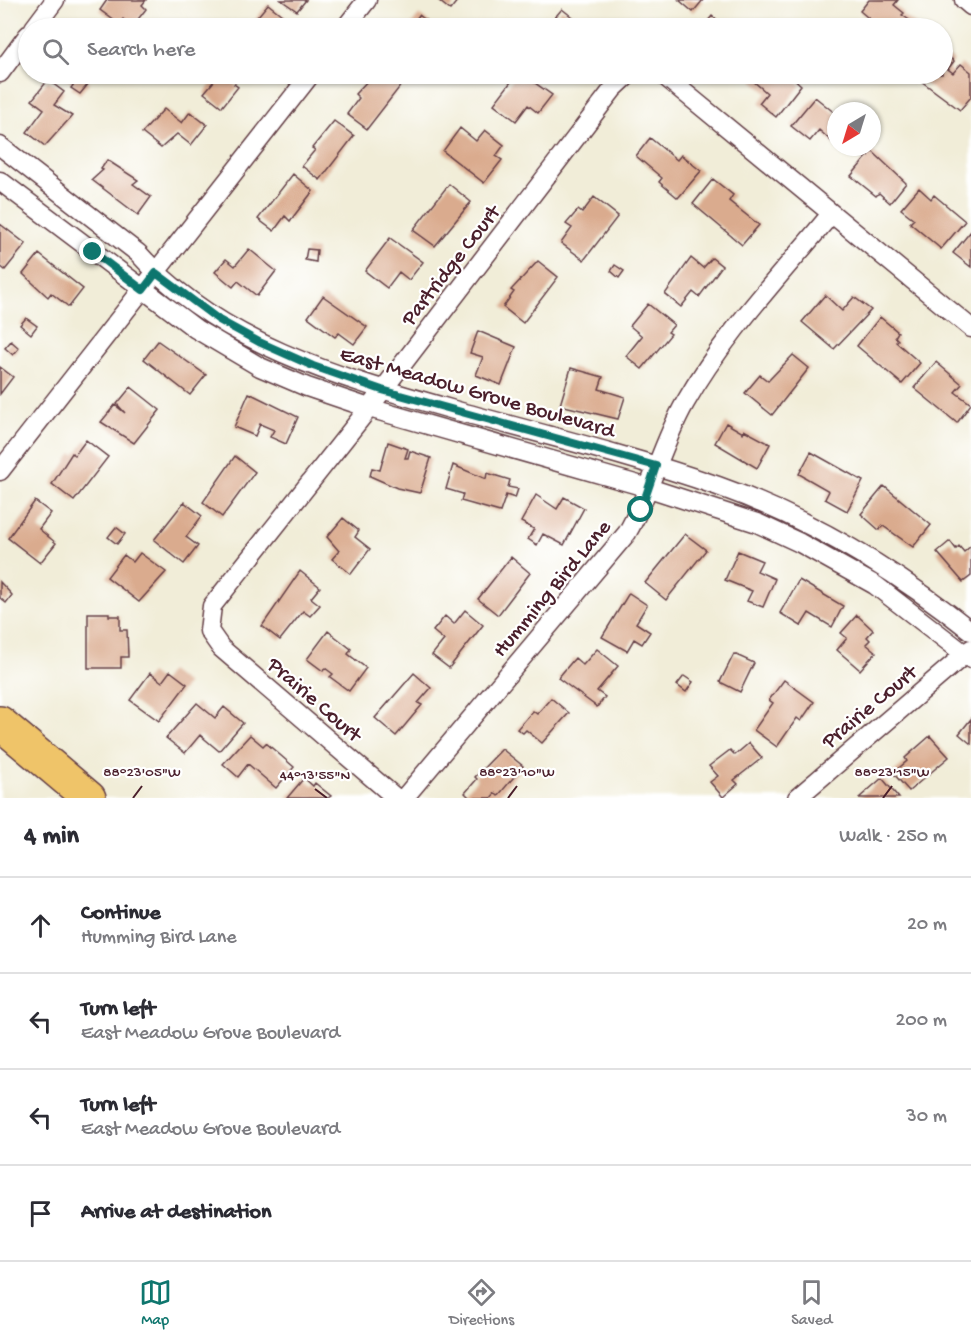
<!DOCTYPE html>
<html lang="en">
<head>
<meta charset="utf-8">
<style>
	body { margin:0; font-family:"Gochi Hand",sans-serif; background:#f2f2f3; color:#2b2b33 }
	.compass { position:absolute; left:827px; top:102px; width:54px; height:54px; border-radius:50%; background:#fff; box-shadow:0 2px 4px #0004; rotate:218deg }
	.stop { position:absolute; width:18px; height:18px; margin:-14px; border:4px solid #0f766e; border-radius:50%; background:#fff }
	.stop.end { background:#0f766e; border-color:#fff; box-shadow:0 2px 6px #0008 }
	.list { margin:0; padding:0; list-style:none }
	h2 { display:flex; justify-content:space-between; align-items:center; height:78px; margin:0; padding:0 24px; font-size:26px }
	h2 small { font-size:20px; font-weight:400; color:#7c7c81 }
	.list li { display:grid; grid-template-columns:39px 1fr auto; gap:18px; align-items:center; box-sizing:border-box; height:96px; padding:0 24px; border-top:2px solid #e1e1e2 }
	.list b { display:block; font-size:22px; white-space:nowrap }
	.list p { margin:0; font-size:20px; white-space:nowrap; color:#7c7c81 }
	.list em { font-size:20px; font-style:normal; color:#7c7c81 }
	.icon { flex:none; width:33px; height:33px; fill:none; stroke:currentColor; stroke-width:2; stroke-linecap:round; stroke-linejoin:round }
	.map { position:relative; flex:none; width:971px; height:798px; overflow:hidden }
	.search { position:absolute; background:#fff; box-shadow:0 2px 4px #0004; left:18px; right:18px; top:18px; height:66px; display:flex; align-items:center; gap:15px; box-sizing:border-box; padding:0 21px; border-radius:33px; color:#7c7c81; font-size:22px }
	.sheet { height:462px; background:#fff }
	nav { display:flex; justify-content:space-around; align-items:center; box-sizing:border-box; height:84px; border-top:2px solid #e1e1e2; background:#fff; font-size:16px; color:#7c7c81 }
	nav a { display:grid; justify-items:center; gap:3px }
	nav .on { color:#0f766e }
	.map>svg:first-child { display:block }
	.building { fill:#daab8e }
	.lines { fill:none; stroke-linecap:round; stroke-linejoin:round }
	.minor-casing { stroke:#633e45; stroke-width:21 }
	.motorway-casing { stroke:#633e45; stroke-width:36 }
	.minor { stroke:#fff; stroke-width:18 }
	.motorway { stroke:#efc469; stroke-width:33 }
	.route { stroke:#0f766e; stroke-width:8 }
	.ticks { fill:none; stroke:#4a1f2b; stroke-width:2 }
	.labels { text-anchor:middle; stroke-width:4.5; stroke-linejoin:round; paint-order:stroke }
	.street-label { font-size:22px; fill:#4a1f2b; stroke:#fff }
	.ticks-label { font-size:15px; text-anchor:middle; fill:#4a1f2b; stroke:#fff; stroke-width:4.5; stroke-linejoin:round; paint-order:stroke }
</style>
</head>
<body>
<div class="map">
<svg width="971" height="798" viewBox="0 0 971 798">
	<rect width="100%" height="100%" fill="#fff"/>
	<filter id="ink" filterUnits="userSpaceOnUse"><feTurbulence type="fractalNoise" baseFrequency=".0167" numOctaves="2"/><feDisplacementMap in="SourceGraphic" scale="12" xChannelSelector="R" yChannelSelector="G"/><feConvolveMatrix kernelMatrix="1 2 1 2 8 2 1 2 1" color-interpolation-filters="sRGB"/></filter>
	<filter id="wash" filterUnits="userSpaceOnUse"><feTurbulence type="fractalNoise" baseFrequency=".008" numOctaves="4" result="noise"/><feDisplacementMap in="SourceGraphic" scale="24" xChannelSelector="R" yChannelSelector="G"/><feGaussianBlur stdDeviation="1.35" result="paint"/><feColorMatrix in="noise" values="0 0 0 0 0 0 0 0 0 0 0 0 0 0 0 0 0 1.4 0 .05"/><feComposite in="paint" operator="in"/></filter>
	<g filter="url(#wash)">
		<rect width="100%" height="100%" fill="#f1edd8"/>
		<g id="blocks">
			<path class="building" d="M107 0H146L142 5 146 9 132 27 123 19 119 24 100 10Z
				M281 0H306L297 11Z
				M438 0H458L450 10Z
				M679 0H703L693 12Z
				M869 0H898L894 5 904 13 902 15 921 28H880L860 11Z
				M268 4 287 19 279 28H248Z
				M562 9 586 28H546Z
				M419 15 436 28H409Z
				M712 16 726 28H702Z
				M947 55 954 61 948 69 953 73 961 64 971 72V97L960 110 913 75 942 74V60Z
				M60 74H81L79 75 89 83 80 94 71 88 74 84Z
				M205 74H242L234 84 238 87 222 107 204 93 214 81Z
				M374 74H389L402 84 367 129 347 114 359 98 355 94Z
				M517 74H522L552 95 538 113 528 105 516 121 494 104Z
				M758 74H789L801 85 776 117 759 103 767 93 752 80Z
				M48 80 64 92 54 105 72 116 45 146 27 132 44 109 32 100Z
				M815 97 836 114V145L819 130 810 141 791 126Z
				M164 109 182 123 190 112 207 125 191 145 177 134 161 148 142 133Z
				M334 121 354 136 320 180 302 166 315 150 312 148Z
				M460 128 476 141 485 130 504 145 496 156 502 160 484 183 443 151Z
				M650 138 677 160 681 155 701 171 678 198 659 182 662 178 636 156Z
				M872 151 906 183 890 203 879 193 876 196 851 176Z
				M107 160 138 180 133 184 151 197 138 215 92 180 103 170 101 169Z
				M293 174 313 191 290 221 285 216 274 231 258 219Z
				M713 179 733 195 729 201 759 225 742 245 693 204Z
				M449 184 471 202 435 246 413 230Z
				M919 188 931 199 934 195 965 221 941 249 910 223 914 219 901 209Z
				M594 197 618 216 584 260 561 243 572 228 566 224 578 210 582 213Z
				M0 224 26 244 5 270 0 266Z
				M971 231V267L953 253Z
				M390 238 423 262 409 280 399 272 387 288 365 271Z
				M249 249 276 271 257 296 238 281 233 287 215 272 226 259 235 266Z
				M307 249 317 250 316 262 305 260Z
				M39 254 83 289 69 307 51 293 48 297 23 274Z
				M691 258 703 268 712 258 722 266 699 297 693 292 681 307 665 294Z
				M538 261 558 277 523 323 503 307 514 292 511 290Z
				M615 265 624 271 619 278 611 271Z
				M825 295 842 311 854 297 871 310 834 349 802 322Z
				M323 296 367 327 354 344 339 333 335 337 308 317Z
				M648 304 674 325 668 332 671 334 642 369 626 356 642 336 630 326Z
				M880 317 898 332 895 337 898 340 896 342 920 363 902 384 857 346Z
				M26 318 37 326 31 334 20 325Z
				M478 331 516 347 501 385 476 375 483 357 470 353Z
				M11 341 19 348 13 355 5 348Z
				M158 341 206 375 190 395 144 359Z
				M793 355 809 368 772 415 745 393 760 375 768 381Z
				M936 362 962 384 955 392 971 404 957 423 914 388Z
				M0 367 13 377 0 394Z
				M571 368 603 377 599 389 625 397 618 419 560 405Z
				M131 387 160 410 134 443 101 422 115 405 125 413 117 404Z
				M249 393 298 417 286 444 270 437 274 430 260 424 255 436 234 427Z
				M726 423 743 433 744 430 770 444 757 468 715 443Z
				M86 440 108 457 74 501 52 484 72 453 75 455Z
				M388 442 408 449 405 458H408L410 451 431 458 420 493 397 488 370 476 372 468 380 470Z
				M811 452 863 481 847 511 825 499 829 491 799 474Z
				M235 456 255 472 222 517 203 502Z
				M453 465 486 479 487 473 510 480 508 487 518 489 515 498 506 495 500 512 461 501 463 494 446 489Z
				M884 486 931 525 913 547 883 526 879 530 861 514Z
				M536 495 557 509 564 497 584 508 564 545 543 534 537 545 528 539 534 529 521 522Z
				M35 501 51 513 39 529 56 543 40 563 8 538Z
				M184 502 202 516 186 537 198 546 184 564 154 540Z
				M343 518 359 531 355 537 370 549 351 574 332 559 339 551 327 537Z
				M116 527 125 534 117 544 108 537Z
				M685 534 706 550 666 600 645 583Z
				M950 541 956 549 959 546 964 552 971 546V576L963 582 937 552Z
				M738 551 762 561 757 571 775 579 763 607 747 601 752 591 725 580Z
				M140 553 166 572 139 602 107 577 124 555 133 562Z
				M511 557 530 573 498 615 478 599Z
				M300 571 320 587 311 598 320 605 310 616 303 611 280 640 262 626Z
				M799 580 843 606 832 627 809 613 801 626 780 613Z
				M0 582 12 595 6 603 0 598Z
				M629 593 647 605 636 623 650 632 642 644 634 639 627 651 602 637Z
				M465 610 483 625 449 668 432 655 444 640 433 631 445 616 454 624Z
				M88 613H109V616H120V630H127L128 657H121V668H88Z
				M857 615 873 630 867 637 870 640 866 644 876 652 860 670 837 650 847 638 841 633Z
				M328 631 351 649 348 654 366 668 349 691 330 677 333 674 325 668 323 671 307 659Z
				M597 649 618 666 597 691 605 697 597 707 558 678 575 658 583 665Z
				M734 654 754 663 740 692 720 682Z
				M170 671 187 684 159 721 130 700 150 673 162 682Z
				M414 673 431 688 418 703 422 705 396 736 375 718Z
				M684 676 693 682 686 692 677 685Z
				M784 680 814 702 801 721 797 718 777 747 754 730 773 703 769 700Z
				M551 698 569 713 542 743 526 730 523 733 517 729 533 711 537 714Z
				M197 703 215 718 224 707 243 723 219 751 200 735 185 753 166 738Z
				M971 719V744L959 734Z
				M250 735 263 746 266 743 294 767 276 788 248 764 238 777 223 764Z
				M930 736 949 757 909 791 893 773 907 761 905 758Z
				M749 743 762 758 734 780 738 784 723 797 710 782 718 776 709 766 730 750 735 755Z
				M502 749 523 766 498 796 495 793 491 798H470L465 793 477 779 475 777Z
				M304 778 313 786 315 783 331 796 328 798H287Z
				M882 778 899 798H859Z"/>
		</g>
	</g>
	<g filter="url(#ink)">
		<use href="#blocks" fill-opacity="0" stroke="#633e45" stroke-width="1.5"/>
		<g class="lines">
			<g class="minor-casing">
				<path id="minor" d="M964 0 971 6
					M34 28 55 0
					M345 28 367 0
					M0 73 28 35
					M662 74 971 328
					M0 146 138 253C219 344 341 378 454 410 542 434 632 456 718 486 811 519 894 569 971 631
					M0 181 196 329 260 367 307 387 369 408 649 488 757 523 800 543 875 585 971 659
					M0 471 311 74
					M396 798 221 648 209 631 212 606 369 408 613 89 629 74
					M404 798 627 533C651 492 661 445 685 403 724 334 781 275 831 214
					M797 798 971 649"/>
			</g>
			<g class="motorway-casing">
				<path id="motorway" d="M0 723 89 798"/>
			</g>
			<use href="#minor" class="minor"/>
			<use href="#motorway" class="motorway"/>
		</g>
	</g>
	<g class="lines" filter="url(#ink)">
		<path class="route" d="M93 252 143 290 156 273 219 320 259 342 313 366 382 390 656 466 641 510"/>
	</g>
	<path class="ticks" d="M315 789 327 798M133 798 142 786M508 798 517 786M883 798 892 786"/>
	<g class="labels">
		<g class="street-label">
			<text transform="translate(449 264) rotate(-52)" y="8">Partridge Court</text>
			<text transform="translate(478 390) rotate(16)" y="8">East Meadow Grove Boulevard</text>
			<text transform="translate(550 587) rotate(-50)" y="8">Humming Bird Lane</text>
			<text transform="translate(316 698) rotate(41)" y="8">Prairie Court</text>
			<text transform="translate(868 705) rotate(-40)" y="8">Prairie Court</text>
		</g>
	</g>
	<g class="ticks-label">
		<text x="142" y="776">88°23'05"W</text>
		<text x="517" y="776">88°23'10"W</text>
		<text x="892" y="776">88°23'15"W</text>
		<text x="315" y="779">44°13'55"N</text>
	</g>
</svg>
<svg class="compass" viewBox="-18 -18 36 36"><path d="M0-13l5 13h-10z" fill="#e53935"/><path d="M0 13l5-13h-10z" fill="#7c7c81"/></svg>
<div class="stop" style="left:641px;top:510px"></div>
<div class="stop end" style="left:93px;top:252px"></div>
<div class="search"><svg class="icon" aria-label="search" viewBox="0 0 24 24"><circle cx="10" cy="10" r="6"/><path d="M15 15l6 6"/></svg>Search here</div>
</div>
<section class="sheet">
<h2>4 min<small>Walk · 250 m</small></h2>
<ul class="list">
<li><svg class="icon" aria-label="ahead" viewBox="0 0 24 24"><path d="M12 20V5M6 11l6-6 6 6"/></svg><div><b>Continue</b><p>Humming Bird Lane</p></div><em>20 m</em></li>
<li><svg class="icon" aria-label="left" viewBox="0 0 24 24"><path d="M17 20v-9H6M10 6l-5 5 5 5"/></svg><div><b>Turn left</b><p>East Meadow Grove Boulevard</p></div><em>200 m</em></li>
<li><svg class="icon" aria-label="left" viewBox="0 0 24 24"><path d="M17 20v-9H6M10 6l-5 5 5 5"/></svg><div><b>Turn left</b><p>East Meadow Grove Boulevard</p></div><em>30 m</em></li>
<li><svg class="icon" aria-label="arrive" viewBox="0 0 24 24"><path d="M6 21V4h12l-3 4 3 4H6"/></svg><div><b>Arrive at destination</b></div></li>
</ul>
</section>
<nav>
<a class="on"><svg class="icon" aria-label="map" viewBox="0 0 24 24"><path d="M3 6l6-2 6 2 6-2v14l-6 2-6-2-6 2zM9 4v14M15 6v14"/></svg>Map</a>
<a><svg class="icon" aria-label="directions" viewBox="0 0 24 24"><path d="M12 3l9 9-9 9-9-9zM9 14v-3h6M13 9l2 2-2 2"/></svg>Directions</a>
<a><svg class="icon" aria-label="saved" viewBox="0 0 24 24"><path d="M7 4h10v16l-5-4-5 4z"/></svg>Saved</a>
</nav>
</body>
</html>
